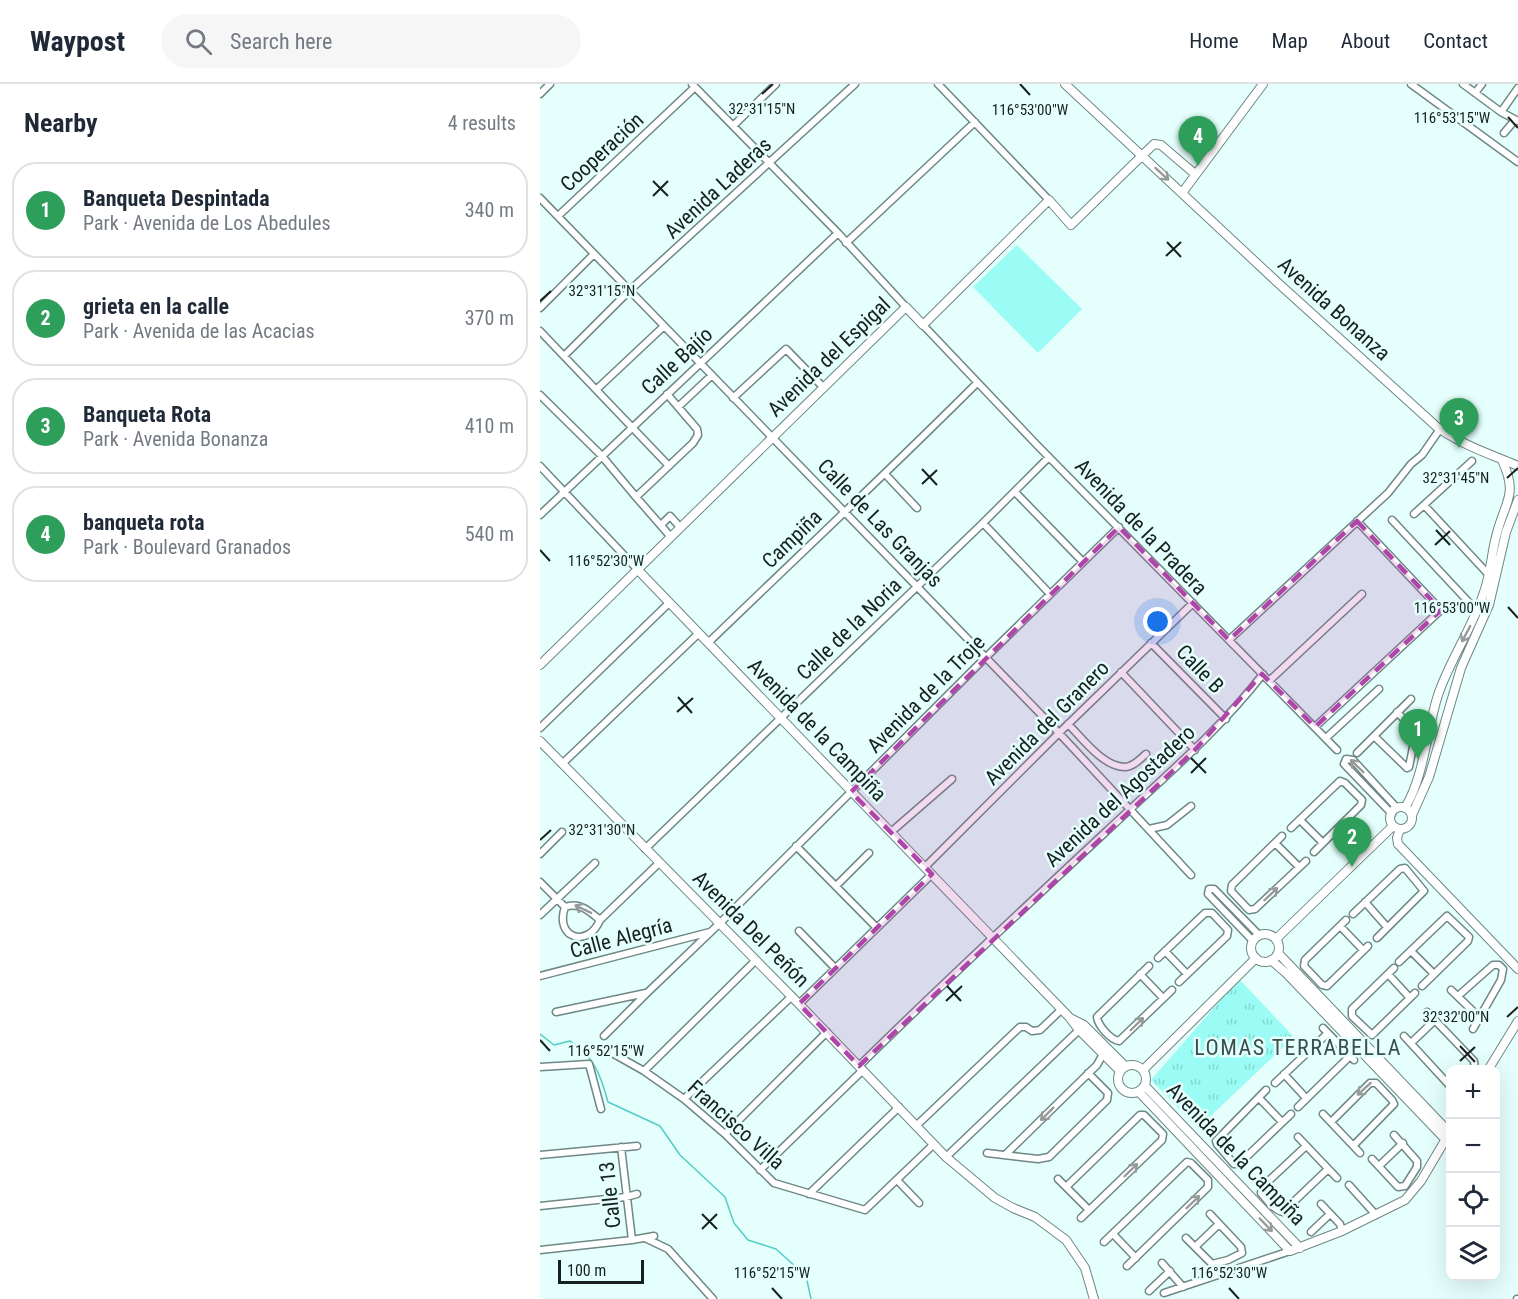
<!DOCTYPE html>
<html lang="en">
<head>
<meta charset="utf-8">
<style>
	body { margin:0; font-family:"Roboto Condensed",sans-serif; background:#f6f6f7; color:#1f2937 }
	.controls { position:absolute; right:18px; bottom:18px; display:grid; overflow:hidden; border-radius:12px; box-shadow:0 6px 24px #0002 }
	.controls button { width:54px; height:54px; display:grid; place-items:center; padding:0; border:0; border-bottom:2px solid #e0e1e3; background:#fff; color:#1f2937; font:30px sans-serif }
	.scale { position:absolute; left:18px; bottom:15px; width:86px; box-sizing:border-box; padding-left:6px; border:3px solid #16201f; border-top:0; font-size:16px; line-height:21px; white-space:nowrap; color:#16201f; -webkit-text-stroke:4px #e4fffc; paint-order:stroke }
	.you { position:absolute; left:618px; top:538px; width:21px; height:21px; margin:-15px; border:4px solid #fff; border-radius:50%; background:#1a73e8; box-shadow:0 0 0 9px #1a73e833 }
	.badge { display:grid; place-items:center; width:39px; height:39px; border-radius:50%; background:#ea580c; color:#fff; font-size:20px; font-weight:700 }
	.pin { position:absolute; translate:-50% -50px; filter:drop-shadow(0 2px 3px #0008) }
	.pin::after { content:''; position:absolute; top:32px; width:21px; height:18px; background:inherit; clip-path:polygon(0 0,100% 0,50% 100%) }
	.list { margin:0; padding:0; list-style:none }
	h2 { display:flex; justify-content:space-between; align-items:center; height:78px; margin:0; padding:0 24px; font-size:26px }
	h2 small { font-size:20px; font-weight:400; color:#747a83 }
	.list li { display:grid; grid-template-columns:39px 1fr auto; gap:18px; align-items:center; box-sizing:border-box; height:96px; margin:0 12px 12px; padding:0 12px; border:2px solid #e0e1e3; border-radius:24px }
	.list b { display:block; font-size:22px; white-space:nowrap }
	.list p { margin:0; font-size:20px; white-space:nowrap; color:#747a83 }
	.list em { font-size:20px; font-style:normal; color:#747a83 }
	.icon { flex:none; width:33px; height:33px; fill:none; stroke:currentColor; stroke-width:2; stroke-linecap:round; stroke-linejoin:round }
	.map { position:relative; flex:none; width:978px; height:1215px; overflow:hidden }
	header { display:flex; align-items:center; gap:36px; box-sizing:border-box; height:84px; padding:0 30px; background:#fff; border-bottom:2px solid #e0e1e3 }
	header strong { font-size:28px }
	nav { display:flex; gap:33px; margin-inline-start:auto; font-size:21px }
	.search { width:420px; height:54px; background:#f6f6f7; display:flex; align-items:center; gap:15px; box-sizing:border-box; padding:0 21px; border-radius:33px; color:#747a83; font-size:22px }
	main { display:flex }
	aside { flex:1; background:#fff }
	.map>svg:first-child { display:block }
	.grass { fill:url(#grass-tufts) }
	.pitch { fill:#9afcf4 }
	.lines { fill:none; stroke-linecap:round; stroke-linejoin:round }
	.stream { stroke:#52cec5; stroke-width:1.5 }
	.minor-casing { stroke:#6f8785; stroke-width:9 }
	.tertiary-casing { stroke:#6f8785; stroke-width:10 }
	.minor { stroke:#fff; stroke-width:6 }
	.tertiary { stroke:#fff; stroke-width:8 }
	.oneway { stroke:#969b9a }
	.marked { fill:#ae46a9; fill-opacity:0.2; stroke:#ae46a9; stroke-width:4.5; stroke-dasharray:12 8; stroke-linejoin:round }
	.ticks { fill:none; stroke:#16201f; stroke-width:2 }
	.labels { text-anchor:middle; stroke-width:5; stroke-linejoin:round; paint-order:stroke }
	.street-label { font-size:21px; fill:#16201f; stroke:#e4fffc }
	.neighbourhood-label { font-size:22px; letter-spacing:1.5px; fill:#39504e; stroke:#e4fffc }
	.ticks-label { font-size:15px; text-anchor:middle; fill:#16201f; stroke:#e4fffc; stroke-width:5; stroke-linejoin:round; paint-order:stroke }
</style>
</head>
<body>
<header>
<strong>Waypost</strong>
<div class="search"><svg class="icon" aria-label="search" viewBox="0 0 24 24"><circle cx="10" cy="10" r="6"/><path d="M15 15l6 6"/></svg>Search here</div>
<nav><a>Home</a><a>Map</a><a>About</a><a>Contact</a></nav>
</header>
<main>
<aside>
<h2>Nearby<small>4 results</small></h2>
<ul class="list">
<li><span class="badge" style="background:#2e9e5b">1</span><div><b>Banqueta Despintada</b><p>Park · Avenida de Los Abedules</p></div><em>340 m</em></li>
<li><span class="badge" style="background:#2e9e5b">2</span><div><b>grieta en la calle</b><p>Park · Avenida de las Acacias</p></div><em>370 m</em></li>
<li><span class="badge" style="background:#2e9e5b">3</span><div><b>Banqueta Rota</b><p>Park · Avenida Bonanza</p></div><em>410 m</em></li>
<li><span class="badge" style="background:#2e9e5b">4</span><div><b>banqueta rota</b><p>Park · Boulevard Granados</p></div><em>540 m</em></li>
</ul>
</aside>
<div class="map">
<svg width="978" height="1215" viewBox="0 0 978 1215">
	<defs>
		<pattern id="grass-tufts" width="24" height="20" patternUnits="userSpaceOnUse" patternTransform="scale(1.5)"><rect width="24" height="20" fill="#9afcf4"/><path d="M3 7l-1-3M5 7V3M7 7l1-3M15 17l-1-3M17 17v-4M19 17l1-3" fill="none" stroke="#84d8d1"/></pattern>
	</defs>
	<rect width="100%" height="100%" fill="#e4fffc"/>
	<path class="grass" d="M699 895 754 953 658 1044 611 996Z"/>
	<path class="pitch" d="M477 161 542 225 498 269 433 203Z"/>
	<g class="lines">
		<path class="stream" d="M0 950 14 961 30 957C54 972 61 992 68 1018L120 1042 140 1071 185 1113 194 1139 208 1156 236 1165 266 1192 271 1215"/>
		<g class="minor-casing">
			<path id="minor" d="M152 0 298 149 366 223
				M398 0 509 116
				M871 0 978 78
				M923 0 961 28 978 37
				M935 9 942 0
				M0 10 10 0
				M961 28 978 4
				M193 42 236 0
				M964 49 975 36
				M0 114 519 649 651 791
				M18 132 155 3
				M306 159 435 38
				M0 224 54 170
				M383 241 496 360 797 666
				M0 247 129 382
				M24 272 89 207 315 0
				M57 305 123 243
				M0 311 61 371 96 413 153 359 158 351 157 345 127 310
				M193 314 246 265 283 303
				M138 323 171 292
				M0 382 97 485
				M346 391 377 424
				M475 408 543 478
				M96 413 130 452
				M884 421 949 491
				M874 430 932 377
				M0 431 298 149
				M852 436 937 527
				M443 439 510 510
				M121 441 130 432 140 443
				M689 556 848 409 871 380 882 371 900 345
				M168 559C258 472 349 387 437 299
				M611 559 686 635
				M581 588 655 666
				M729 597 822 510
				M528 640C542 654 563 683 585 683 593 683 600 675 606 670
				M775 643 901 526 817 437
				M0 644 129 519
				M834 652 867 684 869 683 876 648 857 628
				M786 654 839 605
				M817 669 871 615
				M22 680 158 550
				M852 730 804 680 806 675 813 676 857 724
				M760 736 783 759
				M751 744 800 697 805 699 822 716 821 721 774 768
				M609 745 627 741 651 722
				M351 748 412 695
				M742 752 692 801 691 807 709 826 715 825 766 777
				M735 759 759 783
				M256 762 337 844
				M105 765 443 439 509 373
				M0 770 22 748
				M385 783 519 649 653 519
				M0 798 25 823
				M296 802 329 769
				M825 818 847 843
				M25 823C14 854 48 865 60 836L119 779
				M25 823C40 818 49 827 60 836
				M813 830 860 785 865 784 884 807 837 854
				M0 831 55 779
				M806 836 765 876 764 882 782 901 787 902 828 862
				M800 842 823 866
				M259 847 295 884
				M713 857 668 810 669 805H674L719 851
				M625 867 647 890
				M871 867 894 890
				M618 874 665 829H672L688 846 687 852 639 898
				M859 878 907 832 929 853 928 857 882 902
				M609 882 557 933C558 942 571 956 579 957L632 906
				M854 884 812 925V932L832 951 875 909
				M600 890 623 914
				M848 890 870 914
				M0 892 170 848
				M911 906 939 933
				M918 912 953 881H959L963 885 961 896 933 945
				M259 920 392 790
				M16 928 106 909
				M887 928 934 977 935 986
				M783 944 814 976
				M64 952 107 909 180 839 439 580 579 443
				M864 952 910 1002
				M871 959 895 936
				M65 965 104 987 144 1015 185 1050 234 1099 325 1126 394 1060
				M319 982C401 901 485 823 570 744 623 694 678 648 723 590
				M0 983 49 980 61 1025
				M104 987 216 876
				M744 990 766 1014
				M735 999 788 949
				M726 1006 676 1057 677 1060 694 1080H699L751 1030
				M719 1014 742 1038
				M144 1015 252 912
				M758 1023 810 972
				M783 1030 820 1069
				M791 1038 830 999H836L852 1016 854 1020 814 1061
				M376 1042 480 943H486L492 947 500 946 522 925
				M185 1050 287 948
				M758 1053 797 1094
				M766 1062 722 1103 721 1109C727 1116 734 1126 743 1128L788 1085
				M81 1063 92 1156
				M447 1069 498 1075 509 1073 567 1016 568 1009 548 989
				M0 1071 97 1062
				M465 1071 557 981 563 970
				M406 1073 539 946
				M832 1075 858 1103 865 1102 877 1083V1077L854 1051
				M839 1082 863 1059
				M220 1086 323 986
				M518 1095 549 1126
				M357 1096 379 1119
				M809 1101 836 1131
				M526 1103 600 1031H604L623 1050 622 1056 541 1134
				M269 1110 359 1023
				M781 1120 800 1140 802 1147
				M0 1122 86 1113 97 1110
				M771 1148 790 1130
				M573 1150 596 1174
				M105 1154 128 1165 173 1215
				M646 1154 672 1180 688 1176 702 1169 701 1163 670 1130
				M564 1158 647 1078 651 1079 668 1096V1103L587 1182
				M655 1163 679 1140
				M0 1166 92 1156 114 1152
				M622 1179 643 1203
				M609 1207 630 1187
				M624 1209 750 1167
				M977 1215H978"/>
		</g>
		<g class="tertiary-casing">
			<path id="tertiary" d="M525 0 737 198 897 343C922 361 950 370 978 382
				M642 109 723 0
				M97 485 530 934 539 946 580 987
				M0 581 366 223 383 241 509 116 531 141 614 60 621 61 655 90
				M0 657 259 920 406 1073 455 1114 473 1124 495 1133 526 1156 545 1184 554 1215
				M850 734a11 11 0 1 1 22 0a11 11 0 1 1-22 0Z
				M865 724C885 690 886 648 898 611 910 576 931 546 943 511 951 491 951 469 957 449 966 415 978 411 962 376
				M872 731 889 693 921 584 949 521 966 448 978 416
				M860 745 857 754 858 760 978 885
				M711 864a14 14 0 1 1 28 0a14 14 0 1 1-28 0Z
				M736 855 853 742
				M738 869 910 1049
				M731 876 746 889 906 1056
				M530 934 544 941 585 982
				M578 995a14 14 0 1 1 28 0a14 14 0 1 1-28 0Z
				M604 985 716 874
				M948 986 978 937
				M605 1002 760 1164
				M599 1008 750 1167 802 1147 865 1116 881 1097 910 1048"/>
		</g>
		<use href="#minor" class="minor"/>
		<use href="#tertiary" class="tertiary"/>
	</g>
	<defs><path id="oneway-shaft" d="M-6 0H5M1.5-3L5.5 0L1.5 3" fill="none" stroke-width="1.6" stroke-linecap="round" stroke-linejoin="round" transform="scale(1.5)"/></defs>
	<g class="oneway">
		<use href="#oneway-shaft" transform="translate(622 90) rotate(42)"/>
		<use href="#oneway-shaft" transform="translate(926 550) rotate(118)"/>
		<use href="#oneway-shaft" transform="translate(817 682) rotate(-136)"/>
		<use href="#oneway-shaft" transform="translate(731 810) rotate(-44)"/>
		<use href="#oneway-shaft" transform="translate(43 825) rotate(-154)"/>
		<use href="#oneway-shaft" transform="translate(597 940) rotate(-44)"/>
		<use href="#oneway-shaft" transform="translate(824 1005) rotate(138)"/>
		<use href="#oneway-shaft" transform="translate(507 1030) rotate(135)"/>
		<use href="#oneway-shaft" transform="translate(591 1086) rotate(-44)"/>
		<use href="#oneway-shaft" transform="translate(653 1118) rotate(-44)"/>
		<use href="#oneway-shaft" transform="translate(726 1141) rotate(46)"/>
	</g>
	<path class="marked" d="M817 437 901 526 775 643 722 590 655 666 319 982 259 920 392 790 311 708 579 443 689 556Z"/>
	<path class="ticks" d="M480 0 490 11M222 10 233 0M968 33 978 44M113 97 128 112M113 112 128 97M627 158 641 173M626 172 641 158M0 217 11 207M382 385 397 401M967 394 978 384M382 400 397 386M896 446 910 461M895 461 910 447M0 466 10 477M968 523 978 534M138 613 152 629M137 628 153 614M651 674 666 689M651 689 666 674M0 756 11 746M407 902 421 917M406 917 422 902M967 933 978 923M0 956 10 967M920 962 935 978M920 977 935 963M162 1130 177 1145M162 1145 177 1130M232 1204 242 1215M689 1204 699 1215"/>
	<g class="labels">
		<g class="street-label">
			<text transform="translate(62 68) rotate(-43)" y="7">Cooperación</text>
			<text transform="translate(178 104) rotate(-43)" y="7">Avenida Laderas</text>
			<text transform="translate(794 225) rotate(42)" y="7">Avenida Bonanza</text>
			<text transform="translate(289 273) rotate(-44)" y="7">Avenida del Espigal</text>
			<text transform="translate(137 277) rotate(-43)" y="7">Calle Bajío</text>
			<text transform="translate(340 439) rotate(46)" y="7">Calle de Las Granjas</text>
			<text transform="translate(601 443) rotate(46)" y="7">Avenida de la Pradera</text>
			<text transform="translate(252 455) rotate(-44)" y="7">Campiña</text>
			<text transform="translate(309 545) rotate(-44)" y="7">Calle de la Noria</text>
			<text transform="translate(660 585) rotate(46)" y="7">Calle B</text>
			<text transform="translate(386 610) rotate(-45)" y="7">Avenida de la Troje</text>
			<text transform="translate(507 639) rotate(-45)" y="7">Avenida del Granero</text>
			<text transform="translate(277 646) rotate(46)" y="7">Avenida de la Campiña</text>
			<text transform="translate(580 712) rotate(-43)" y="7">Avenida del Agostadero</text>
			<text transform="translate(211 845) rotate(45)" y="7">Avenida Del Peñón</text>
			<text transform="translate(81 854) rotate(-15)" y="7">Calle Alegría</text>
			<text transform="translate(196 1041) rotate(42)" y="7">Francisco Villa</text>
			<text transform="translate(696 1070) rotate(46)" y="7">Avenida de la Campiña</text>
			<text transform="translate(70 1111) rotate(-96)" y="7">Calle 13</text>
		</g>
		<g class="neighbourhood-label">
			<text x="758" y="971">LOMAS TERRABELLA</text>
		</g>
	</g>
	<g class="ticks-label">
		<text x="222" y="30">32°31'15"N</text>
		<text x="490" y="31">116°53'00"W</text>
		<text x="912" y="39">116°53'15"W</text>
		<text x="62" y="212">32°31'15"N</text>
		<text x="916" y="399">32°31'45"N</text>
		<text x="66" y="482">116°52'30"W</text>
		<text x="912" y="529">116°53'00"W</text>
		<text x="62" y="751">32°31'30"N</text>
		<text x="916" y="938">32°32'00"N</text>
		<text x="66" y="972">116°52'15"W</text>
		<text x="232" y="1194">116°52'15"W</text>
		<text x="689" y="1194">116°52'30"W</text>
	</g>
</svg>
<div class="controls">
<button>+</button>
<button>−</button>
<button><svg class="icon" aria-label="locate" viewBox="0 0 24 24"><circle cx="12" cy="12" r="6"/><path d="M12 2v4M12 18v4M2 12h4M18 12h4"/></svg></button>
<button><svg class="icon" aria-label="layers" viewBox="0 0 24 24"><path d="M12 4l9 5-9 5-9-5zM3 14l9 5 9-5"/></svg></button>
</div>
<div class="scale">100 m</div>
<div class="you"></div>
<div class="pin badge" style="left:878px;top:675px;background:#2e9e5b">1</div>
<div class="pin badge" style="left:812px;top:783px;background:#2e9e5b">2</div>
<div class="pin badge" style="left:919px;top:364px;background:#2e9e5b">3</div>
<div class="pin badge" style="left:658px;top:82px;background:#2e9e5b">4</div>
</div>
</main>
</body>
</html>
